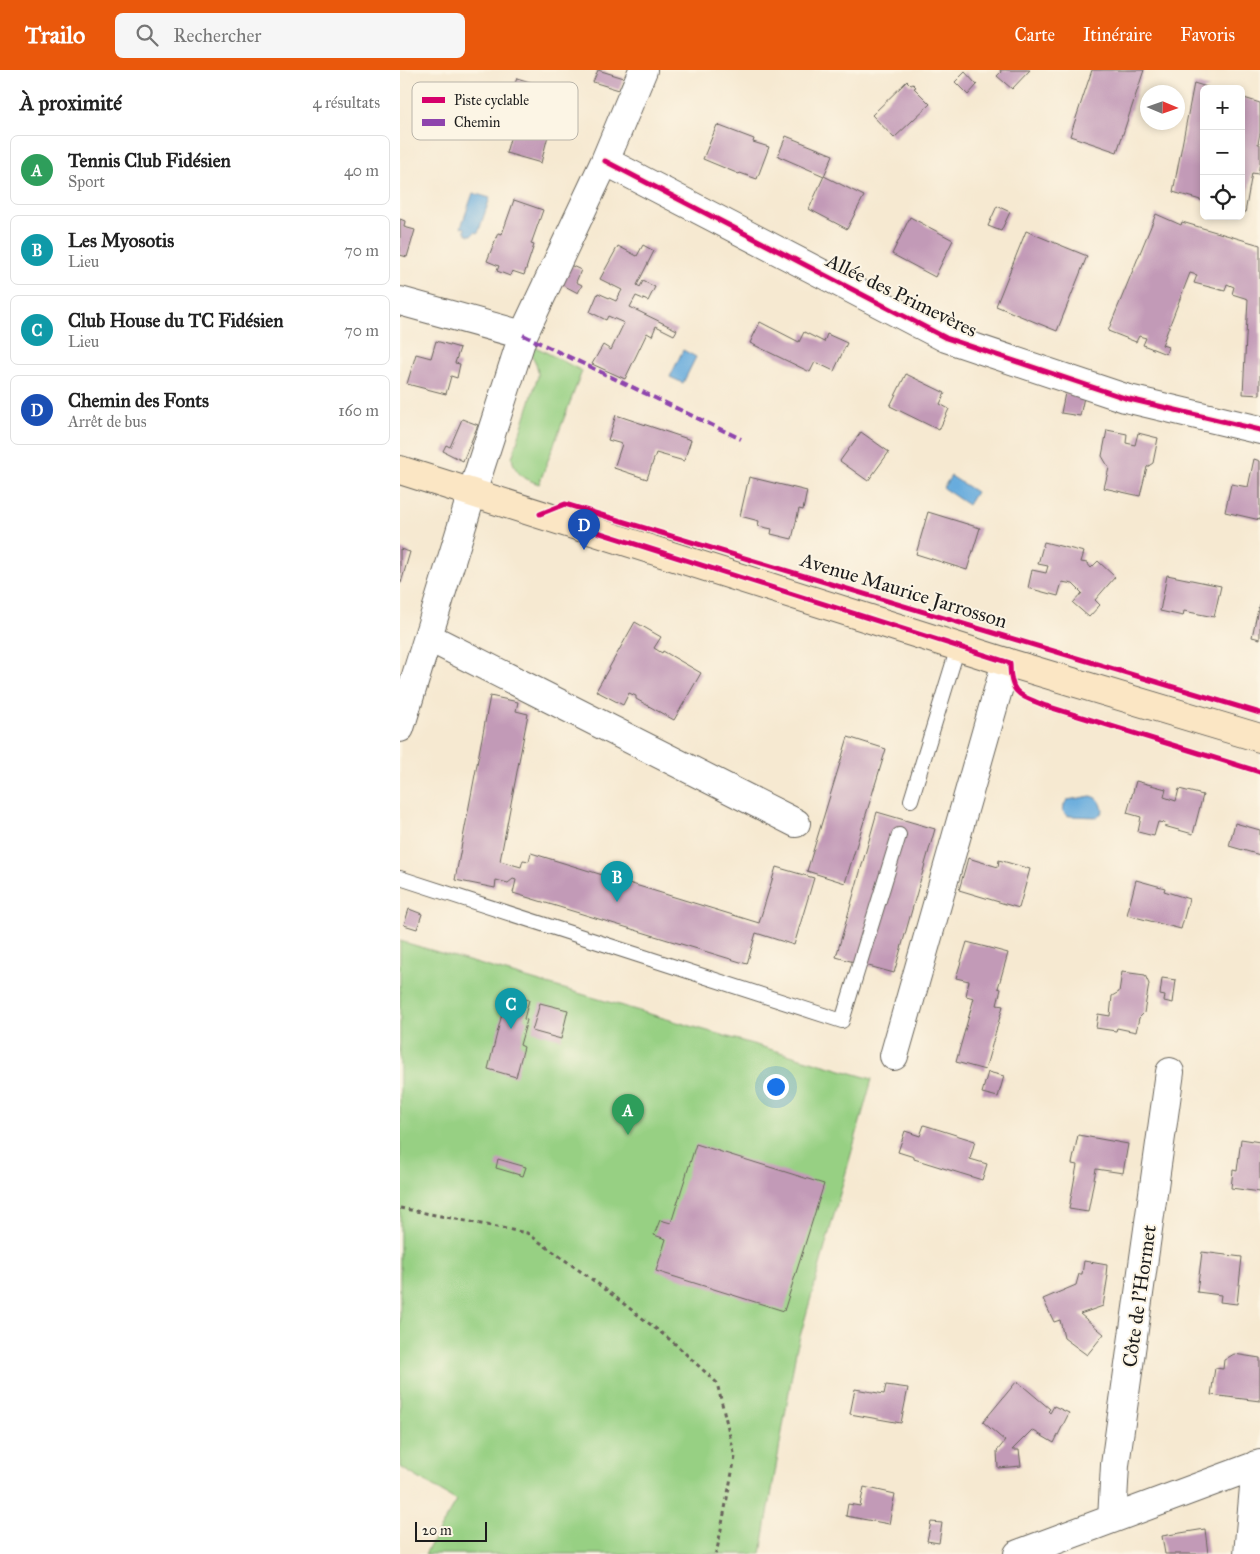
<!DOCTYPE html>
<html lang="fr">
<head>
<meta charset="utf-8">
<style>
	body { margin:0; font-family:"IM FELL Great Primer",serif; background:#f6f6f6; color:#222 }
	.controls { position:absolute; right:15px; top:15px; display:grid; overflow:hidden; border-radius:8px; box-shadow:0 2px 8px #0003 }
	.controls button { width:45px; height:45px; display:grid; place-items:center; padding:0; border:0; border-bottom:1px solid #e0e0e0; background:#fff; color:#222; font:25px sans-serif }
	.compass { position:absolute; left:740px; top:15px; width:45px; height:45px; border-radius:50%; background:#fff; box-shadow:0 2px 8px #0003; rotate:92deg }
	.scale { position:absolute; left:15px; bottom:12px; width:72px; box-sizing:border-box; padding-left:5px; border:2px solid #1c1c1c; border-top:0; font-size:14px; line-height:18px; white-space:nowrap; color:#1c1c1c; -webkit-text-stroke:4px #fcf5e5; paint-order:stroke }
	.you { position:absolute; left:375px; top:1016px; width:18px; height:18px; margin:-12px; border:4px solid #fff; border-radius:50%; background:#1a73e8; box-shadow:0 0 0 8px #1a73e833 }
	.badge { display:grid; place-items:center; width:32px; height:32px; border-radius:50%; background:#ea580c; color:#fff; font-size:16px; font-weight:700 }
	.pin { position:absolute; translate:-50% -41px; filter:drop-shadow(0 1px 2px #0008) }
	.pin::after { content:''; position:absolute; top:26px; width:18px; height:15px; background:inherit; clip-path:polygon(0 0,100% 0,50% 100%) }
	.list { margin:0; padding:0; list-style:none }
	h2 { display:flex; justify-content:space-between; align-items:center; height:65px; margin:0; padding:0 20px; font-size:21px }
	h2 small { font-size:16px; font-weight:400; color:#767676 }
	.list li { display:grid; grid-template-columns:32px 1fr auto; gap:15px; align-items:center; box-sizing:border-box; height:70px; margin:0 10px 10px; padding:0 10px; border:1px solid #e0e0e0; border-radius:8px }
	.list b { display:block; font-size:19px; white-space:nowrap }
	.list p { margin:0; font-size:16px; white-space:nowrap; color:#767676 }
	.list em { font-size:16px; font-style:normal; color:#767676 }
	.icon { flex:none; width:28px; height:28px; fill:none; stroke:currentColor; stroke-width:2; stroke-linecap:round; stroke-linejoin:round }
	.map { position:relative; flex:none; width:860px; height:1484px; overflow:hidden }
	header { display:flex; align-items:center; gap:30px; box-sizing:border-box; height:70px; padding:0 25px; background:#ea580c; color:#fff }
	header strong { font-size:24px }
	nav { display:flex; gap:28px; margin-inline-start:auto; font-size:18px }
	.search { width:350px; height:45px; background:#f6f6f6; display:flex; align-items:center; gap:12px; box-sizing:border-box; padding:0 18px; border-radius:8px; color:#767676; font-size:19px }
	main { display:flex }
	aside { flex:1; background:#fff }
	.map>svg:first-child { display:block }
	.green { fill:#97d083; stroke:#5a7650 }
	.water { fill:#67acdd; stroke:#42647c }
	.building { fill:#c29ab7 }
	.lines { fill:none; stroke-linecap:round; stroke-linejoin:round }
	.lane-casing { stroke:#68645b; stroke-width:16 }
	.street-casing { stroke:#68645b; stroke-width:30 }
	.secondary-casing { stroke:#68645b; stroke-width:30 }
	.path { stroke:#68645b; stroke-width:3; stroke-dasharray:4 4; stroke-linecap:butt }
	.lane { stroke:#fff; stroke-width:14 }
	.street { stroke:#fff; stroke-width:28 }
	.secondary { stroke:#fbe6c4; stroke-width:28 }
	.quiet { stroke:#8e44ad; stroke-width:4; stroke-dasharray:8 4; stroke-linecap:butt }
	.cycleway-casing { stroke:#fcf5e5; stroke-width:8 }
	.cycleway { stroke:#d6006c; stroke-width:5 }
	.labels { text-anchor:middle; stroke-width:4; stroke-linejoin:round; paint-order:stroke }
	.street-label { font-size:20px; fill:#1c1c1c; stroke:#fcf5e5 }
	.key { fill:#fcf5e5; stroke:#b9b4a9; stroke-width:1 }
	.key-label { font-size:14px; fill:#1c1c1c }
</style>
</head>
<body>
<header>
<strong>Trailo</strong>
<div class="search"><svg class="icon" aria-label="search" viewBox="0 0 24 24"><circle cx="10" cy="10" r="6"/><path d="M15 15l6 6"/></svg>Rechercher</div>
<nav><a>Carte</a><a>Itinéraire</a><a>Favoris</a></nav>
</header>
<main>
<aside>
<h2>À proximité<small>4 résultats</small></h2>
<ul class="list">
<li><span class="badge" style="background:#2e9e5b">A</span><div><b>Tennis Club Fidésien</b><p>Sport</p></div><em>40 m</em></li>
<li><span class="badge" style="background:#0f9aa8">B</span><div><b>Les Myosotis</b><p>Lieu</p></div><em>70 m</em></li>
<li><span class="badge" style="background:#0f9aa8">C</span><div><b>Club House du TC Fidésien</b><p>Lieu</p></div><em>70 m</em></li>
<li><span class="badge" style="background:#1a4fb4">D</span><div><b>Chemin des Fonts</b><p>Arrêt de bus</p></div><em>160 m</em></li>
</ul>
</aside>
<div class="map">
<svg width="860" height="1484" viewBox="0 0 860 1484">
	<rect width="100%" height="100%" fill="#fcf5e5"/>
	<filter id="ink" filterUnits="userSpaceOnUse"><feTurbulence type="fractalNoise" baseFrequency=".02" numOctaves="2"/><feDisplacementMap in="SourceGraphic" scale="10" xChannelSelector="R" yChannelSelector="G"/><feConvolveMatrix kernelMatrix="1 2 1 2 8 2 1 2 1" color-interpolation-filters="sRGB"/></filter>
	<filter id="wash" filterUnits="userSpaceOnUse"><feTurbulence type="fractalNoise" baseFrequency=".0096" numOctaves="4" result="noise"/><feDisplacementMap in="SourceGraphic" scale="20" xChannelSelector="R" yChannelSelector="G"/><feGaussianBlur stdDeviation="1.12" result="paint"/><feColorMatrix in="noise" values="0 0 0 0 0 0 0 0 0 0 0 0 0 0 0 0 0 1.4 0 .05"/><feComposite in="paint" operator="in"/></filter>
	<g filter="url(#wash)">
		<rect width="100%" height="100%" fill="#f6e9d1"/>
		<path class="green" d="M132 275 182 301 139 414C124 409 115 404 112 388L138 306C138 296 135 290 129 282Z
			M0 871 472 1009 396 1281 361 1484H25L57 1431 0 1397Z"/>
		<path class="water" d="M73 123 90 128 78 163 75 162 72 165H68L65 162V158L61 157Z
			M283 280 296 287 283 313 270 307Z
			M551 406 576 422 568 435 543 418Z
			M691 726C699 727 702 734 703 741L698 747 670 746 666 745 663 741 664 735 667 730Z"/>
		<g id="blocks">
			<path class="building" d="M198 0 224 8 219 20 193 12Z
				M600 0H630L612 19 597 6 601 2Z
				M692 0H744L717 82 670 66Z
				M565 2 577 15 568 25 555 12Z
				M117 8 136 14 133 25 113 19Z
				M507 11 511 15 513 14 516 17 514 18 530 34 494 68 472 45Z
				M794 13 810 18 804 19V131L773 122Z
				M841 27 860 33V63L858 74H860V92L858 104 852 103 845 143 841 142Z
				M118 40 152 50 141 93 106 83Z
				M317 55 354 69 353 72 369 77 357 109 340 103 339 104 303 89Z
				M386 66 433 85 424 106 378 86Z
				M424 106 464 126 447 159 409 139Z
				M114 130 143 140 131 174 134 175 124 205 112 201 110 206 97 201 99 196 87 191 98 163 102 164Z
				M597 136 610 142 601 161 588 156Z
				M756 144 781 155 782 152 860 175V325L843 324 848 229 832 224 834 217 827 214 825 221 794 213 797 205 790 203 762 275 768 277 766 284 743 275 746 268 739 266 736 272 708 261Z
				M510 147 553 170 535 207 492 184Z
				M0 149 5 151 4 157 15 160 7 187 0 185Z
				M626 161 687 186 657 261 596 236Z
				M243 175 254 181 237 215 240 217 243 211 255 217 248 231 236 226 230 237 277 260 274 265 256 256 252 266 247 263 225 309 192 294 203 275 211 280 224 253 208 246 206 250 190 242 198 223 216 231 222 220 200 209 218 176 237 186Z
				M170 195 181 200 176 212 182 215 178 223 161 214Z
				M360 252 399 272 404 262 424 272 427 264 447 273 434 301 415 292 410 302 350 273Z
				M36 271 60 278 55 293 60 294 57 308 51 306 46 324 7 314 16 284 31 288Z
				M506 304 545 323 540 334 549 339 539 360 490 336Z
				M665 323 684 327 680 346 661 343Z
				M216 345 291 370 284 391 256 383 247 409 214 398 222 374 208 370Z
				M62 349 78 355 63 391 43 381 46 375 50 377Z
				M707 360 727 364 726 373 735 375 738 363 758 368 753 393 747 397 740 426 704 418 709 398 702 386Z
				M461 362 489 382 468 411 440 391Z
				M854 389 860 391V450L825 442 831 414 848 417Z
				M349 407 407 421 403 440 399 439 392 469 371 464 372 459 358 456 359 451 340 446Z
				M528 442 580 458 567 500 516 484Z
				M644 472 684 482 681 492 687 493 691 498 698 491 715 507 695 530 700 535 689 547 673 533 682 523 673 514 662 512 658 526 628 518 632 500 646 503 648 496 638 494Z
				M0 479 10 482 1 513H0Z
				M767 505 821 516 814 547 784 541 783 546 760 541Z
				M859 534H860V569L852 567Z
				M235 552 261 567 254 578 262 583 263 581 301 603 274 650 236 629V626L229 623 223 635 196 621Z
				M90 626 118 632 116 641 128 644 100 791 121 797 123 790 129 791 131 783 359 853 376 797 414 808 394 875 356 863 347 894 113 823 116 810 113 809 108 813 96 810 95 818 55 810Z
				M448 667 486 679 445 813 407 801Z
				M736 711 766 719 764 727 776 731 779 719 803 725 793 764 764 756 765 753 758 752 754 766 738 762 741 747 727 743Z
				M477 742 535 759 494 903 436 887Z
				M835 753 860 760V785L829 776Z
				M568 788 598 797 599 790 630 799 619 838 559 820Z
				M736 810 765 818 764 821 789 829 781 859 727 845Z
				M9 839 22 844 17 859 4 855Z
				M567 872 608 883 598 918 601 919 597 935 603 936 585 1000 556 992 574 928 566 926 569 911 556 908Z
				M722 902 745 905 749 914 744 943 739 948 736 962 717 958 716 961 696 958 698 944 710 946 712 926 719 922Z
				M762 908 776 910 773 933 764 931 765 926 760 925Z
				M107 924 129 930 124 949 127 950 120 975 124 977 116 1007 88 999Z
				M140 933 168 940 161 969 132 961Z
				M588 1002 604 1006 598 1027 582 1023Z
				M524 1055 575 1071 570 1089 587 1094 582 1110 514 1089V1087L498 1082 505 1061 520 1066Z
				M678 1065 728 1074 723 1103 696 1099 688 1142 669 1139 677 1095 672 1094Z
				M841 1069 860 1072V1122L831 1118 833 1100 837 1101Z
				M296 1074 424 1114 384 1241 256 1201 266 1169 254 1165 260 1150 271 1153Z
				M98 1089 126 1097 123 1106 96 1098Z
				M802 1182 842 1187 837 1234 820 1232 821 1225 797 1222Z
				M684 1191 707 1195 706 1205H708L703 1236 680 1244 704 1264 687 1285 664 1268 660 1250 654 1252 643 1229 676 1215 679 1204H682Z
				M834 1284 860 1288V1331L811 1325 815 1298 823 1299 824 1290Z
				M617 1311 650 1339 648 1341 650 1343 654 1336 669 1343 654 1373 632 1360 612 1380H619L621 1396 598 1398 597 1381 605 1371 583 1352Z
				M486 1315 508 1318 501 1353 450 1344 455 1319 484 1324Z
				M464 1417 495 1424 489 1454 446 1446 448 1434 460 1436Z
				M531 1452 542 1453 539 1473 527 1471Z
				M805 1459 808 1484H765L762 1466Z"/>
		</g>
	</g>
	<g filter="url(#ink)">
		<use href="#blocks" fill-opacity="0" stroke="#68645b" stroke-width="1"/>
		<g class="lines">
			<g class="lane-casing">
				<path id="lane" d="M511 730 558 577
					M0 808 442 951 499 765"/>
			</g>
			<g class="street-casing">
				<path id="street" d="M205 91 546 268 725 328 860 360
					M0 231 123 265
					M28 567 396 753
					M0 658 72 423 123 265 205 91 243 0
					M494 986 606 592
					M712 1449 715 1395 770 1002
					M618 1484 860 1394
					M848 1484 856 1395"/>
			</g>
			<g class="secondary-casing">
				<path id="secondary" d="M0 400 606 592 860 668"/>
			</g>
			<path class="path" d="M0 1138 127 1163 197 1213 273 1272 317 1313 335 1387 317 1480 315 1484"/>
			<use href="#lane" class="lane"/>
			<use href="#street" class="street"/>
			<use href="#secondary" class="secondary"/>
			<path class="quiet" d="M123 265 341 369"/>
			<g class="cycleway-casing">
				<path id="cycleway" d="M205 91 546 268 725 328 860 360
					M140 444 165 434 860 643
					M191 460 610 593C610 625 619 625 646 636L860 702"/>
			</g>
			<use href="#cycleway" class="cycleway"/>
		</g>
	</g>
	<g class="labels">
		<g class="street-label">
			<text transform="translate(502 225) rotate(26)" y="7">Allée des Primevères</text>
			<text transform="translate(504 520) rotate(17)" y="7">Avenue Maurice Jarrosson</text>
			<text transform="translate(739 1226) rotate(-82)" y="7">Côte de l'Hormet</text>
		</g>
	</g>
	<rect x="12" y="12" width="166" height="58" rx="8" class="key"/>
	<rect x="22" y="27" width="23" height="6" fill="#d6006c"/>
	<rect x="22" y="49" width="23" height="7" fill="#8e44ad"/>
	<g class="key-label">
		<text x="54" y="35">Piste cyclable</text>
		<text x="54" y="57">Chemin</text>
	</g>
</svg>
<div class="controls">
<button>+</button>
<button>−</button>
<button><svg class="icon" aria-label="locate" viewBox="0 0 24 24"><circle cx="12" cy="12" r="6"/><path d="M12 2v4M12 18v4M2 12h4M18 12h4"/></svg></button>
</div>
<svg class="compass" viewBox="-18 -18 36 36"><path d="M0-13l5 13h-10z" fill="#e53935"/><path d="M0 13l5-13h-10z" fill="#767676"/></svg>
<div class="scale">20 m</div>
<div class="you"></div>
<div class="pin badge" style="left:228px;top:1065px;background:#2e9e5b">A</div>
<div class="pin badge" style="left:217px;top:832px;background:#0f9aa8">B</div>
<div class="pin badge" style="left:111px;top:959px;background:#0f9aa8">C</div>
<div class="pin badge" style="left:184px;top:480px;background:#1a4fb4">D</div>
</div>
</main>
</body>
</html>
